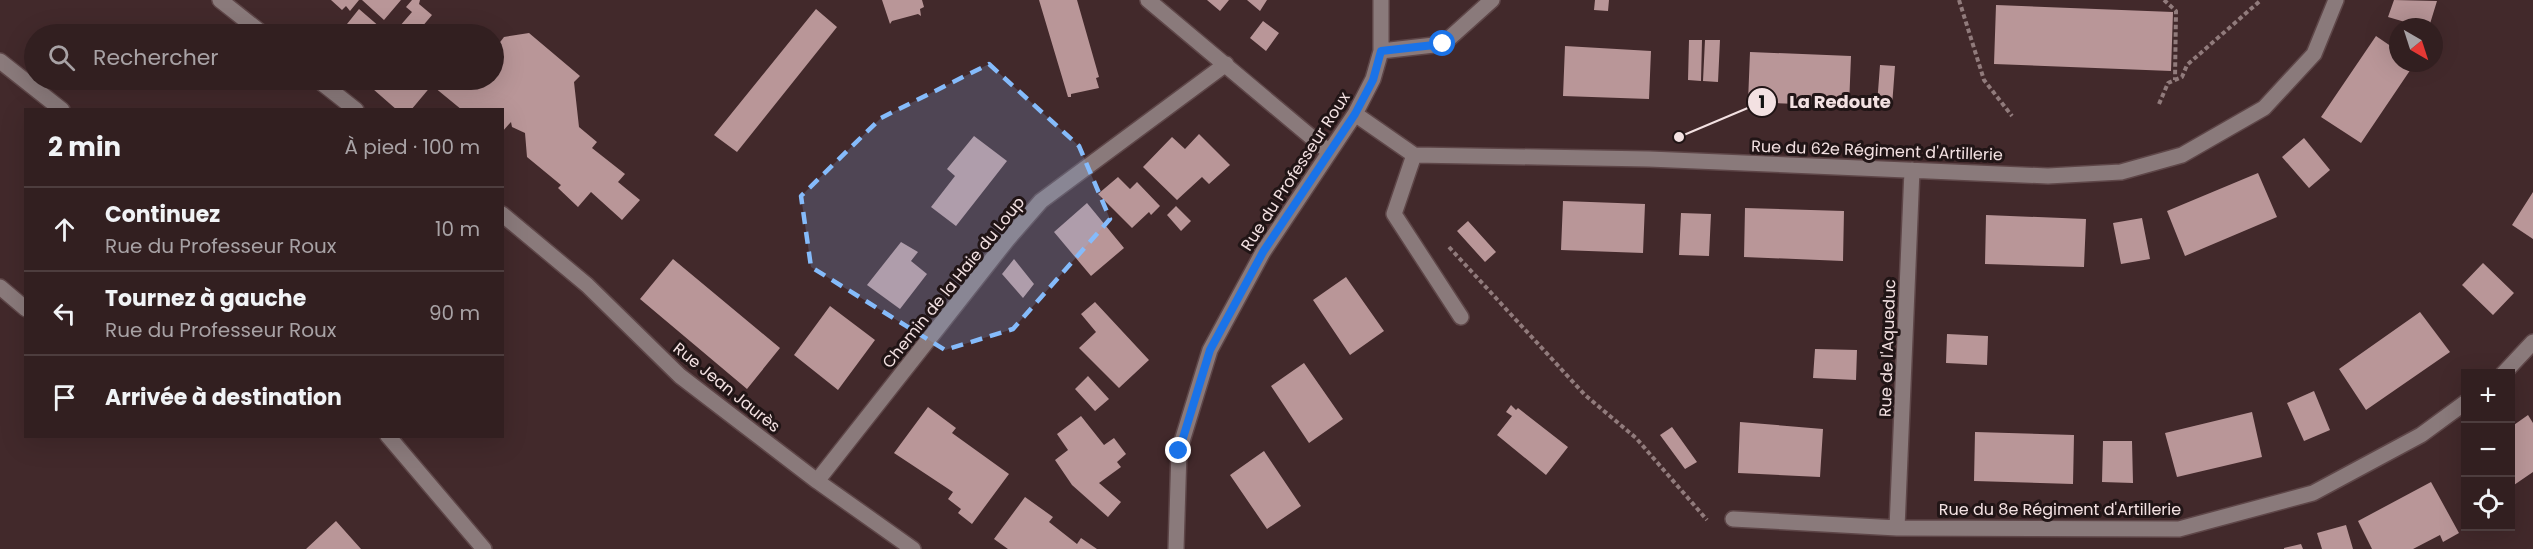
<!DOCTYPE html>
<html lang="fr">
<head>
<meta charset="utf-8">
<style>
	body { margin:0; font-family:Poppins,sans-serif; background:#3d2c2d; color:#f1f3f6 }
	.controls { position:absolute; right:18px; bottom:18px; display:grid; overflow:hidden; border-radius:0px; box-shadow:0 6px 24px #0002 }
	.controls button { width:54px; height:54px; display:grid; place-items:center; padding:0; border:0; border-bottom:2px solid #4d3d3e; background:#321f20; color:#f1f3f6; font:30px sans-serif }
	.compass { position:absolute; left:2389px; top:18px; width:54px; height:54px; border-radius:50%; background:#321f20; box-shadow:0 6px 24px #0002; rotate:141deg }
	.stop { position:absolute; width:18px; height:18px; margin:-14px; border:4px solid #1a73e8; border-radius:50%; background:#fff }
	.stop.end { background:#1a73e8; border-color:#fff; box-shadow:0 2px 6px #0008 }
	.list { margin:0; padding:0; list-style:none }
	h2 { display:flex; justify-content:space-between; align-items:center; height:78px; margin:0; padding:0 24px; font-size:26px }
	h2 small { font-size:20px; font-weight:400; color:#a8a2a5 }
	.list li { display:grid; grid-template-columns:39px 1fr auto; gap:18px; align-items:center; box-sizing:border-box; height:84px; padding:0 24px; border-top:2px solid #4d3d3e }
	.list b { display:block; font-size:22px; white-space:nowrap }
	.list p { margin:0; font-size:20px; white-space:nowrap; color:#a8a2a5 }
	.list em { font-size:20px; font-style:normal; color:#a8a2a5 }
	.icon { flex:none; width:33px; height:33px; fill:none; stroke:currentColor; stroke-width:2; stroke-linecap:round; stroke-linejoin:round }
	.map { position:relative; flex:none; width:2533px; height:549px; overflow:hidden }
	.search { position:absolute; background:#321f20; box-shadow:0 6px 24px #0002; left:24px; top:24px; width:480px; height:66px; display:flex; align-items:center; gap:15px; box-sizing:border-box; padding:0 21px; border-radius:33px; color:#a8a2a5; font-size:22px }
	.panel { position:absolute; background:#321f20; box-shadow:0 6px 24px #0002; left:24px; top:108px; width:480px; height:330px; border-radius:0px }
	.map>svg:first-child { display:block }
	.building { fill:#b99698 }
	.lines { fill:none; stroke-linecap:round; stroke-linejoin:round }
	.minor-casing { stroke:#5e4648; stroke-width:18 }
	.path { stroke:#917b7c; stroke-width:4; stroke-dasharray:4.5 3; stroke-linecap:butt }
	.minor { stroke:#8a7a7b; stroke-width:15 }
	.route { stroke:#1a73e8; stroke-width:8 }
	.marked { fill:#85bbfb; fill-opacity:0.2; stroke:#85bbfb; stroke-width:4.5; stroke-dasharray:12 8; stroke-linejoin:round }
	.labels { text-anchor:middle; stroke-width:6; stroke-linejoin:round; paint-order:stroke }
	.street-label { font-size:16px; fill:#f3e1e2; stroke:#211516 }
	.leader { fill:none; stroke:#f3e1e2; stroke-width:2 }
	.callout-dot { fill:#f3e1e2; stroke:#211516; stroke-width:2 }
	.mark-label { font-size:18px; text-anchor:middle; font-weight:bold; fill:#111 }
	.callout-label { font-size:18px; text-anchor:middle; font-weight:bold; fill:#f3e1e2; stroke:#211516; stroke-width:6; stroke-linejoin:round; paint-order:stroke }
</style>
</head>
<body>
<div class="map">
<svg width="2533" height="549" viewBox="0 0 2533 549">
	<rect width="100%" height="100%" fill="#42292b"/>
	<path class="building" d="M331 0H359L350 11 346 6 342 10Z
		M362 0H401L384 20Z
		M412 0H420L419 4 432 15 416 34H393L412 12 406 7Z
		M882 0H922L924 7 920 9 921 16 918 14 892 21 890 24Z
		M1039 0H1077L1099 77 1096 78 1099 88 1071 94V97H1068Z
		M1207 0H1229L1220 11Z
		M1247 0H1267L1260 11Z
		M1595 0H1609L1608 11 1594 10Z
		M2394 0 2437 1 2429 27H2422L2388 17Z
		M1996 5 2173 12 2171 71 1994 64Z
		M359 9 388 34H339Z
		M816 9 837 27 737 152 714 135Z
		M1263 21 1279 33 1266 51 1250 38Z
		M529 33 580 76 574 82 579 127 597 142 592 148 625 174 618 182 640 200 622 220 591 192 578 207 558 188 561 185 527 157 525 133 512 127 511 122 502 132V110H462L434 87 440 80H494V50L504 37Z
		M2376 36 2398 51V63H2415L2361 143 2321 117Z
		M1689 40H1702L1701 81 1688 80Z
		M1705 40H1720L1718 82 1703 81Z
		M1565 46 1651 51 1649 99 1563 96Z
		M1750 52 1851 56 1849 106 1748 102Z
		M1880 65 1895 66 1892 106 1877 105Z
		M381 80H426L432 85 411 110H397L373 89Z
		M1199 134 1230 165 1209 184 1202 177 1177 200 1143 167 1172 137 1185 149Z
		M974 136 1007 161 956 226 931 207 955 176 947 169Z
		M2304 138 2330 170 2309 188 2282 157Z
		M2258 173 2277 217 2185 256 2167 211Z
		M1118 177 1130 189 1137 182 1160 206 1151 215 1149 212 1132 228 1098 194Z
		M2533 192V239L2512 225Z
		M1563 201 1645 204 1643 253 1561 250Z
		M1087 203 1124 248 1091 276 1054 232Z
		M1176 206 1191 221 1181 231 1167 215Z
		M1745 208 1844 211 1843 261 1744 257Z
		M1681 213 1711 214 1709 256 1679 255Z
		M1986 215 2086 219 2084 267 1985 264Z
		M2142 218 2150 259 2121 264 2113 223Z
		M1468 221 1496 252 1485 262 1457 231Z
		M901 242 918 252 911 261 927 274 900 309 867 285Z
		M673 259 780 348 747 389 640 299Z
		M1014 259 1034 284 1023 298 1002 274Z
		M2483 263 2514 293 2493 315 2462 285Z
		M1346 277 1384 331 1350 355 1313 300Z
		M1095 302 1149 360 1119 388 1079 348 1096 332 1081 314Z
		M830 306 875 340 838 390 794 355Z
		M2420 312 2450 352 2366 410 2339 369Z
		M1947 334 1988 336 1987 365 1946 363Z
		M1815 349 1857 350 1856 380 1813 378Z
		M1304 363 1343 419 1309 443 1271 386Z
		M1088 376 1109 399 1095 411 1075 389Z
		M2314 391 2330 430 2304 441 2287 403Z
		M1511 405 1516 410 1518 408 1568 447 1546 475 1497 435 1512 416 1506 412Z
		M928 407 956 428 952 433 1009 474 972 524 958 513 961 509 948 499 953 492 894 453Z
		M2252 412 2262 457 2177 477 2165 433Z
		M2528 415 2533 423V472L2514 485 2511 480V427Z
		M1081 416 1104 445 1114 438 1126 454 1117 462 1121 467 1099 483 1121 502 1108 517 1072 485 1055 460 1068 450 1057 434Z
		M1740 422 1823 429 1820 477 1738 473Z
		M1672 427 1697 462 1685 469 1660 435Z
		M1975 432 2074 435 2073 484 1974 481Z
		M2103 441H2132L2133 483 2102 482Z
		M1264 451 1301 506 1267 529 1230 475Z
		M2431 482 2459 533 2443 542 2440 535 2413 549H2372L2358 521Z
		M1025 497 1053 517 1049 522 1077 544 1081 538 1097 549H1008L994 539Z
		M336 521 361 549H306Z
		M2346 525 2353 549H2322L2317 533Z
		M2301 544 2303 549H2284V548Z"/>
	<g class="lines">
		<g class="minor-casing">
			<path id="minor" d="M220 0 263 34
				M1148 0 1329 152
				M1381 51 1443 44 1492 0
				M0 61 62 110
				M318 80 356 110
				M1355 114 1414 155 1649 159 2048 176 2121 172 2182 155 2264 108 2314 54 2336 0
				M1414 155 1394 214 1461 317
				M502 214 587 285 680 376 817 481 913 549
				M0 287 26 309
				M2503 374 2533 342
				M388 436 484 549
				M817 481 1007 240 1041 201 1226 64
				M1733 519 1897 528 2179 529 2313 493 2421 435 2466 402
				M1897 528 1912 170
				M1176 549 1179 451 1210 350 1263 252 1355 114 1373 79 1381 51V0"/>
		</g>
		<path class="path" d="M1959 0 1984 80 2012 116
			M2164 0 2176 11 2175 80
			M2159 104 2168 83 2182 77 2187 65 2261 0
			M1449 247 1585 395 1636 438 1707 520"/>
		<use href="#minor" class="minor"/>
	</g>
	<g class="lines">
		<path class="route" d="M1179 451 1210 350 1263 252 1355 114 1373 80 1381 51 1443 44"/>
	</g>
	<path class="marked" d="M989 64 1079 146 1110 219 1013 329 945 350 811 267 801 196 881 118Z"/>
	<g class="labels">
		<g class="street-label">
			<text transform="translate(1877 150) rotate(2)" y="6">Rue du 62e Régiment d'Artillerie</text>
			<text transform="translate(1295 171) rotate(-57)" y="6">Rue du Professeur Roux</text>
			<text transform="translate(953 282) rotate(-51)" y="6">Chemin de la Haie du Loup</text>
			<text transform="translate(1887 348) rotate(-88)" y="6">Rue de l'Aqueduc</text>
			<text transform="translate(727 387) rotate(39)" y="6">Rue Jean Jaurès</text>
			<text x="2060" y="515">Rue du 8e Régiment d'Artillerie</text>
		</g>
	</g>
	<path class="leader" d="M1679 137L1762 102"/>
	<g class="callout-dot">
		<circle cx="1679" cy="137" r="6"/>
		<circle cx="1762" cy="102" r="15"/>
	</g>
	<g class="mark-label">
		<text x="1762" y="108">1</text>
	</g>
	<g class="callout-label">
		<text x="1840" y="108">La Redoute</text>
	</g>
</svg>
<div class="controls">
<button>+</button>
<button>−</button>
<button><svg class="icon" aria-label="locate" viewBox="0 0 24 24"><circle cx="12" cy="12" r="6"/><path d="M12 2v4M12 18v4M2 12h4M18 12h4"/></svg></button>
</div>
<svg class="compass" viewBox="-18 -18 36 36"><path d="M0-13l5 13h-10z" fill="#e53935"/><path d="M0 13l5-13h-10z" fill="#a8a2a5"/></svg>
<div class="stop" style="left:1443px;top:44px"></div>
<div class="stop end" style="left:1179px;top:451px"></div>
<div class="search"><svg class="icon" aria-label="search" viewBox="0 0 24 24"><circle cx="10" cy="10" r="6"/><path d="M15 15l6 6"/></svg>Rechercher</div>
<section class="panel">
<h2>2 min<small>À pied · 100 m</small></h2>
<ul class="list">
<li><svg class="icon" aria-label="ahead" viewBox="0 0 24 24"><path d="M12 20V5M6 11l6-6 6 6"/></svg><div><b>Continuez</b><p>Rue du Professeur Roux</p></div><em>10 m</em></li>
<li><svg class="icon" aria-label="left" viewBox="0 0 24 24"><path d="M17 20v-9H6M10 6l-5 5 5 5"/></svg><div><b>Tournez à gauche</b><p>Rue du Professeur Roux</p></div><em>90 m</em></li>
<li><svg class="icon" aria-label="arrive" viewBox="0 0 24 24"><path d="M6 21V4h12l-3 4 3 4H6"/></svg><div><b>Arrivée à destination</b></div></li>
</ul>
</section>
</div>
</body>
</html>
